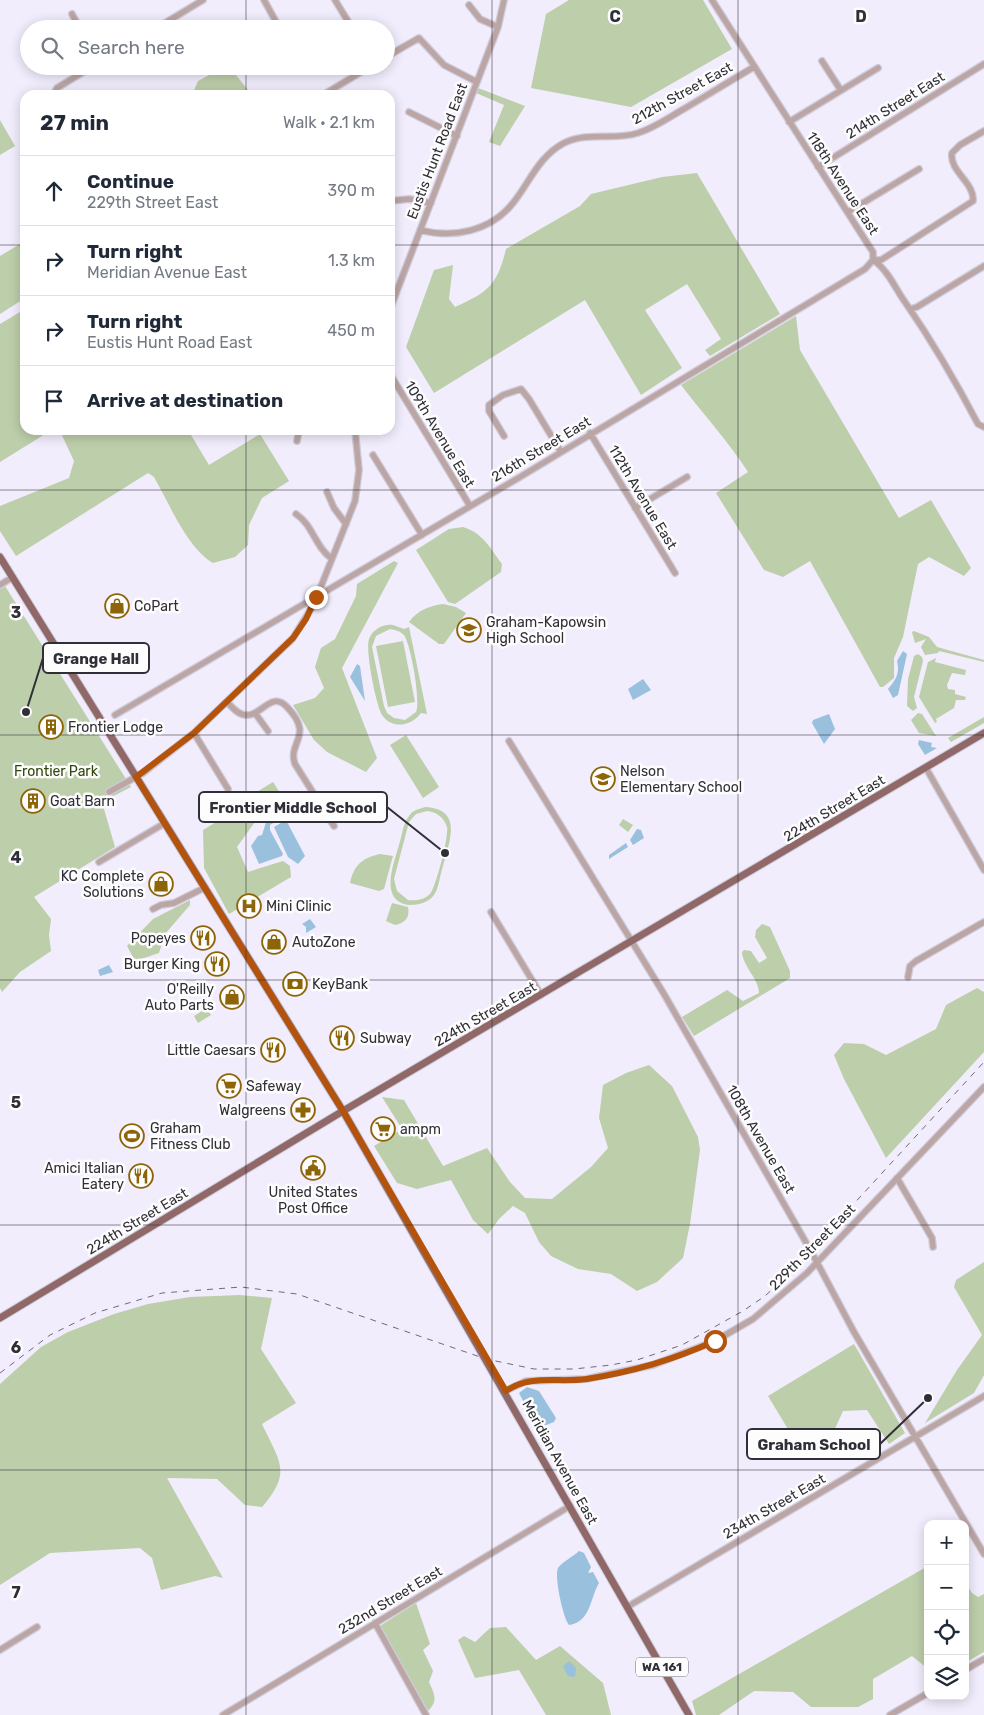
<!DOCTYPE html>
<html lang="en">
<head>
<meta charset="utf-8">
<style>
	body { margin:0; font-family:Rubik,sans-serif; background:#f2f2f3; color:#1f2937 }
	.controls { position:absolute; right:15px; bottom:15px; display:grid; overflow:hidden; border-radius:10px; box-shadow:0 2px 12px #0003 }
	.controls button { width:45px; height:45px; display:grid; place-items:center; padding:0; border:0; border-bottom:1px solid #e0e1e3; background:#fff; color:#1f2937; font:25px sans-serif }
	.stop { position:absolute; width:15px; height:15px; margin:-11px; border:4px solid #b45309; border-radius:50%; background:#fff }
	.stop.end { background:#b45309; border-color:#fff; box-shadow:0 1px 5px #0008 }
	.list { margin:0; padding:0; list-style:none }
	h2 { display:flex; justify-content:space-between; align-items:center; height:65px; margin:0; padding:0 20px; font-size:21px }
	h2 small { font-size:16px; font-weight:400; color:#747a83 }
	.list li { display:grid; grid-template-columns:32px 1fr auto; gap:15px; align-items:center; box-sizing:border-box; height:70px; padding:0 20px; border-top:1px solid #e0e1e3 }
	.list b { display:block; font-size:19px; white-space:nowrap }
	.list p { margin:0; font-size:16px; white-space:nowrap; color:#747a83 }
	.list em { font-size:16px; font-style:normal; color:#747a83 }
	.icon { flex:none; width:28px; height:28px; fill:none; stroke:currentColor; stroke-width:2; stroke-linecap:round; stroke-linejoin:round }
	.map { position:relative; flex:none; width:984px; height:1715px; overflow:hidden }
	.search { position:absolute; background:#fff; box-shadow:0 2px 12px #0003; left:20px; top:20px; width:375px; height:55px; display:flex; align-items:center; gap:12px; box-sizing:border-box; padding:0 18px; border-radius:28px; color:#747a83; font-size:19px }
	.panel { position:absolute; background:#fff; box-shadow:0 2px 12px #0003; left:20px; top:90px; width:375px; height:345px; border-radius:15px }
	.map>svg:first-child { display:block }
	.green { fill:#bdceaa; fill-rule:evenodd }
	.water { fill:#99c0dd }
	.lines { fill:none; stroke-linecap:round; stroke-linejoin:round }
	.minor-casing { stroke:#cecbd9; stroke-width:8 }
	.major-casing { stroke:#cecbd9; stroke-width:9 }
	.minor { stroke:#bca6a5; stroke-width:5.5 }
	.major { stroke:#8f6867; stroke-width:7 }
	.rail { stroke:#6e6b76; stroke-width:1; stroke-dasharray:6 6; stroke-linecap:butt }
	.route { stroke:#b45309; stroke-width:6 }
	.grid { fill:none; stroke:#302e36; stroke-width:1; stroke-opacity:0.55 }
	.labels { text-anchor:middle; stroke-width:5; stroke-linejoin:round; paint-order:stroke }
	.shield { fill:#fdfdfd; stroke:#6e6c72; stroke-width:1 }
	.shield-label { font-size:12px; font-weight:bold; fill:#302e36 }
	.street-label { font-size:14px; fill:#302e36; stroke:#fdfdfd }
	.poi-label { font-size:14px; fill:#302e36; stroke:#fdfdfd; text-anchor:start }
	.park-label { font-size:14px; fill:#2f4609; stroke:#fdfdfd }
	.grid-label { font-size:16px; text-anchor:middle; font-weight:bold; fill:#302e36; stroke:#fdfdfd; stroke-width:5; stroke-linejoin:round; paint-order:stroke }
	.leader { fill:none; stroke:#302e36; stroke-width:2 }
	.callout-dot { fill:#302e36; stroke:#fdfdfd; stroke-width:2 }
	.callout { fill:#fdfdfd; stroke:#302e36; stroke-width:2 }
	.callout-label { font-size:15px; text-anchor:middle; font-weight:bold; fill:#302e36 }
</style>
</head>
<body>
<div class="map">
<svg width="984" height="1715" viewBox="0 0 984 1715">
	<rect width="100%" height="100%" fill="#f1edfd"/>
	<path class="green" d="M569 0H703L732 49 631 107 531 88 546 14Z
		M222 68 232 70 252 95H192L198 81Z
		M478 88 525 106 500 146 489 142 504 105 476 93Z
		M0 120 15 146 0 155Z
		M697 173 780 314 710 356 705 350 721 339 687 284 645 310 682 368 641 395 585 300 434 393 406 347 434 270 453 265 449 299 455 307C488 292 497 286 506 249L580 206 591 194 662 177Z
		M25 241V298L0 314V256Z
		M25 309V430H188L209 465 260 434 289 481 262 498 249 525 248 545 235 557 213 563C187 548 169 503 154 477L148 473 16 556 0 531V506L69 478 74 461 60 431H50L0 462V324Z
		M796 316 800 350 899 518 931 500 971 568 964 576 929 557 918 564 903 637 894 658V678L883 687H880L810 561 783 577 764 570 716 493 748 472C728 441 703 414 681 385Z
		M463 527C483 533 490 548 502 564L501 572 455 604 448 602 416 550 449 529Z
		M394 561 398 563 342 668 377 758 366 772 327 752 314 740 293 705 315 698 324 688 315 667 321 648 335 639 356 596 357 584Z
		M5 586 131 787 102 802 115 847 34 897 51 919 49 935 51 951 20 972 2 992 0 988V589Z
		M443 604 456 607 466 613 444 644H439L409 622C418 610 429 606 443 604Z
		M393 625 404 629 409 627 427 714 421 713C412 726 392 730 382 715 376 705 365 650 369 639 373 629 383 624 393 625ZM390 629C395 630 400 631 404 635 411 645 421 702 416 712L405 720 394 718 387 713 384 706 372 647 376 636Z
		M914 631 929 637 937 647 984 660V662L939 651 938 653 925 655 921 647 926 639 915 643 912 632Z
		M403 641 415 702 388 707 376 646Z
		M918 654 922 657 923 661 914 697 917 708 913 711 907 706 908 679 914 656Z
		M936 658 935 662 966 670 965 675 952 673 947 685 948 689 955 690V694L966 697 965 700H956L954 708 936 719 937 722 935 723 919 697 928 662Z
		M918 713 922 714 936 736 919 733 911 720Z
		M984 717V723L951 742 948 738Z
		M406 735 439 787 423 798 390 745Z
		M273 782 292 812 267 805 237 847 248 872 283 861 290 866 291 877 229 914 204 868 203 830 236 810V805Z
		M425 807C464 809 449 842 443 866 440 874 439 888 434 895 429 902 419 905 410 905 378 902 394 863 399 845 402 836 403 823 409 816 413 810 419 809 425 807ZM427 811C436 812 444 817 447 827 449 836 436 887 430 894 424 900 416 901 408 900L397 891 394 879 409 822 416 814Z
		M623 819 633 825 628 832 619 825Z
		M380 854 393 856 384 889 379 891 350 883C354 865 362 858 380 854Z
		M190 900V905L165 934 159 953 135 961 127 946 153 919Z
		M392 903 408 907C410 918 405 923 395 925L386 921Z
		M762 924 770 927 790 971V978L694 1036 682 1017 727 990 743 1001 759 993C759 979 743 967 742 952L744 950 751 951 759 963 767 958 755 937 756 930Z
		M977 988 984 992V1052L886 1158 844 1079 834 1055 844 1043 864 1044 886 1055 936 1029 946 1005Z
		M207 1008 211 1015 198 1023 194 1016Z
		M649 1065 672 1086 698 1137 700 1150 690 1224 683 1258 657 1282 637 1291 611 1274 578 1269 551 1256 539 1242 525 1213 513 1206 499 1219 488 1234 473 1220 451 1180 417 1189 397 1183 374 1146 402 1129 382 1097 404 1100 443 1166 487 1148 510 1182 525 1198 552 1199 591 1167 608 1148 599 1118 603 1085 626 1073Z
		M984 1262V1375L974 1393 925 1423 957 1370 982 1335 954 1287 956 1280Z
		M240 1295 272 1298 261 1349 296 1403 262 1424C279 1461 293 1472 262 1507L245 1505 217 1479 167 1478 223 1578 215 1576 161 1590 152 1558 140 1548 50 1553 0 1585V1384L41 1347 68 1332 114 1314 148 1304 190 1297Z
		M854 1344 905 1433 889 1444 867 1410 843 1411 833 1433 808 1454 800 1449 768 1396Z
		M928 1566V1669L912 1656 873 1679V1699L858 1707H811L793 1692 754 1691 719 1715H696L692 1701Z
		M965 1582 972 1593 978 1597 984 1594V1652L965 1663Z
		M416 1603 430 1644 423 1650 433 1671 429 1682C435 1695 438 1701 428 1711L380 1626Z
		M506 1627 536 1660 560 1646 603 1683 611 1715H546L519 1670 475 1678 458 1640 464 1636 475 1642 490 1628Z"/>
	<path class="water" d="M903 651 907 654 898 695 893 698 888 689C896 679 900 674 897 661Z
		M357 664 360 666 365 701 350 677Z
		M643 679 651 690 633 700 628 689Z
		M829 714 835 729 824 744 812 723 813 720Z
		M919 740 932 743 931 747 937 748 925 755 918 744Z
		M278 814 282 818 270 825V830L283 854 282 856 259 864 251 846 258 836 262 835 267 819Z
		M286 820 305 856 298 864 288 857 274 827Z
		M637 829 641 830 644 838 633 845 630 840Z
		M626 843 628 847 609 859V855Z
		M310 919 316 927 306 933V927L302 924Z
		M109 965 113 972 100 976 98 970Z
		M527 1387 539 1391 556 1418 554 1422 541 1427 536 1426 519 1393Z
		M579 1551 584 1553 591 1567 588 1573 593 1572 599 1583C590 1598 591 1622 569 1625 563 1618 554 1576 558 1568 561 1563 575 1555 579 1551Z
		M569 1661 576 1668 575 1676 572 1677 568 1676 563 1666Z"/>
	<g class="lines">
		<g class="minor-casing">
			<path id="minor" d="M264 0 280 29
				M335 0 349 23
				M712 0 869 246 873 252V260
				M469 5 480 19 498 27
				M72 14 80 29
				M155 29 203 0
				M386 57 419 38 444 65 477 82
				M822 61 840 89
				M53 95 57 88 93 66
				M323 95 371 66
				M409 112 457 136
				M789 122 878 68
				M818 167 984 64
				M390 201 409 199 431 203
				M848 212 919 169
				M420 230C453 239 491 231 513 203 530 182 538 157 564 143 588 131 614 141 638 133 654 128 668 118 682 110 706 96 730 81 754 67
				M873 260H881L973 201C975 183 949 171 952 153L960 145 984 131
				M873 260C888 270 895 288 905 302 932 341 956 382 978 424L984 427
				M390 309 498 27 504 0
				M911 309 917 307 984 266
				M390 374 470 506
				M590 433 675 573
				M504 436 489 411V405L503 395 521 389 529 399 561 452
				M297 441 299 430
				M373 455 422 535
				M327 492 334 508 346 524
				M635 508 687 477
				M296 514C313 525 315 547 332 559
				M0 585 13 577
				M227 702C232 707 238 715 246 715 261 717 271 690 287 707 315 736 287 742 295 764L334 826
				M255 713 268 731
				M115 715 520 477 865 269 873 260
				M194 733 228 789
				M509 741 664 994 812 1253 854 1332 984 1554
				M926 768 984 870
				M109 792 143 773 194 733 293 638 314 604 355 501 359 470 355 430
				M99 862 165 823
				M153 909 161 905 174 903 204 888
				M491 912 541 995
				M908 977 910 966 916 961 984 922
				M897 1178 932 1238 933 1247
				M505 1391 526 1381 586 1379 653 1365 715 1341 753 1319 807 1273 984 1087
				M627 1607 984 1396
				M375 1623 426 1715
				M0 1650 37 1627
				M965 1670 984 1659
				M223 1715 570 1506
				M890 1715 928 1693"/>
		</g>
		<g class="major-casing">
			<path id="major" d="M0 557 343 1111 689 1715
				M0 1318 343 1111 984 733"/>
		</g>
		<use href="#minor" class="minor"/>
		<use href="#major" class="major"/>
		<path class="rail" d="M0 1373 50 1335 95 1313 162 1293 241 1287 297 1294 486 1359 534 1369H574L611 1365 637 1360 682 1345 743 1311 765 1296 812 1253 827 1233 984 1062"/>
	</g>
	<g class="lines">
		<path class="route" d="M316 597 306 619 293 638 194 733 136 777 343 1111 506 1391C530 1374 558 1383 587 1379 632 1372 673 1360 715 1341"/>
	</g>
	<path class="grid" d="M246 0V29M492 0V1715M738 0V1715M246 66V95M0 245H25M390 245H984M246 430V1715M0 490H984M0 735H984M0 980H984M0 1225H984M0 1470H984"/>
	<defs>
		<g id="shop-ring" transform="scale(1.25)"><circle r="9.5" fill="#fdfdfd" stroke="#8d6508" stroke-width="1.5"/><path d="M-5-2.5h2.3a2.7 3.5 0 0 1 5.4 0H5L5.5 6h-11ZM-1.5-2.5h3a1.5 2.3 0 0 0-3 0Z" fill="#8d6508"/></g>
		<g id="school-ring" transform="scale(1.25)"><circle r="9.5" fill="#fdfdfd" stroke="#8d6508" stroke-width="1.5"/><path d="M0-5L7-2L0 1L-7-2ZM-4 1L0 2.5L4 1V4Q0 6-4 4Z" fill="#8d6508"/></g>
		<g id="building-ring" transform="scale(1.25)"><circle r="9.5" fill="#fdfdfd" stroke="#8d6508" stroke-width="1.5"/><path d="M-4-6H4V6H1V3H-1V6H-4ZM-2.5-4.3h1.7v1.8h-1.7ZM.8-4.3h1.7v1.8H.8ZM-2.5-1h1.7V.8h-1.7ZM.8-1h1.7V.8H.8Z" fill="#8d6508"/></g>
		<g id="hospital-ring" transform="scale(1.25)"><circle r="9.5" fill="#fdfdfd" stroke="#8d6508" stroke-width="1.5"/><path d="M-5-5h3v3.5h4V-5h3V5h-3V1.5h-4V5h-3Z" fill="#8d6508"/></g>
		<g id="restaurant-ring" transform="scale(1.25)"><circle r="9.5" fill="#fdfdfd" stroke="#8d6508" stroke-width="1.5"/><path d="M-5-6h1v4h1v-4h1v4h1v-4h1v5L-1.5 .5V6h-2V.5L-5-1ZM5-6V6H3V1.5H1.5Q1.5-4 5-6Z" fill="#8d6508"/></g>
		<g id="bank-ring" transform="scale(1.25)"><circle r="9.5" fill="#fdfdfd" stroke="#8d6508" stroke-width="1.5"/><path d="M-6-4H6V4H-6ZM0-2.3a2.3 2.3 0 1 0 0 4.6a2.3 2.3 0 1 0 0-4.6Z" fill="#8d6508"/></g>
		<g id="supermarket-ring" transform="scale(1.25)"><circle r="9.5" fill="#fdfdfd" stroke="#8d6508" stroke-width="1.5"/><path d="M-6-5.5h2.5l.6 2H6L4.5 2H-2.5L-4.4-4H-6ZM-1.5 3.2a1.3 1.3 0 1 0 .1 0ZM3 3.2a1.3 1.3 0 1 0 .1 0Z" fill="#8d6508"/></g>
		<g id="pharmacy-ring" transform="scale(1.25)"><circle r="9.5" fill="#fdfdfd" stroke="#8d6508" stroke-width="1.5"/><path d="M-2-6h4v4h4v4h-4v4h-4v-4h-4v-4h4Z" fill="#8d6508"/></g>
		<g id="stadium-ring" transform="scale(1.25)"><circle r="9.5" fill="#fdfdfd" stroke="#8d6508" stroke-width="1.5"/><path d="M0-5a6.5 5 0 1 0 0 10a6.5 5 0 1 0 0-10ZM-3.5-1.8h7v3.6h-7Z" fill="#8d6508"/></g>
		<g id="civic-ring" transform="scale(1.25)"><circle r="9.5" fill="#fdfdfd" stroke="#8d6508" stroke-width="1.5"/><path d="M-.6-6.5H3V-4.5H.6V-3L4-1V1h2V6H-6V1h2V-1L-.6-3ZM-1.2 2.5V6h2.4V2.5Z" fill="#8d6508"/></g>
	</defs>
	<g fill-rule="evenodd">
		<use href="#shop-ring" x="117" y="606"/>
		<use href="#school-ring" x="469" y="630"/>
		<use href="#building-ring" x="51" y="727"/>
		<use href="#school-ring" x="603" y="779"/>
		<use href="#building-ring" x="33" y="801"/>
		<use href="#shop-ring" x="161" y="884"/>
		<use href="#hospital-ring" x="249" y="906"/>
		<use href="#restaurant-ring" x="203" y="938"/>
		<use href="#shop-ring" x="274" y="942"/>
		<use href="#restaurant-ring" x="217" y="964"/>
		<use href="#bank-ring" x="295" y="984"/>
		<use href="#shop-ring" x="232" y="997"/>
		<use href="#restaurant-ring" x="342" y="1038"/>
		<use href="#restaurant-ring" x="273" y="1050"/>
		<use href="#supermarket-ring" x="229" y="1086"/>
		<use href="#pharmacy-ring" x="303" y="1110"/>
		<use href="#supermarket-ring" x="383" y="1129"/>
		<use href="#stadium-ring" x="132" y="1136"/>
		<use href="#civic-ring" x="313" y="1168"/>
		<use href="#restaurant-ring" x="141" y="1176"/>
	</g>
	<g class="labels">
		<rect class="shield" x="636" y="1657.5" width="52" height="19" rx="4"/>
		<g class="shield-label">
			<text x="662" y="1671">WA 161</text>
		</g>
		<g class="street-label">
			<text transform="translate(682 93) rotate(-29)" y="5">212th Street East</text>
			<text transform="translate(895 105) rotate(-32)" y="5">214th Street East</text>
			<text transform="translate(437 151) rotate(-69)" y="5">Eustis Hunt Road East</text>
			<text transform="translate(843 183) rotate(57)" y="5">118th Avenue East</text>
			<text transform="translate(440 434) rotate(59)" y="5">109th Avenue East</text>
			<text transform="translate(541 449) rotate(-31)" y="5">216th Street East</text>
			<text transform="translate(643 497) rotate(59)" y="5">112th Avenue East</text>
			<text transform="translate(834 808) rotate(-31)" y="5">224th Street East</text>
			<text transform="translate(485 1014) rotate(-30)" y="5">224th Street East</text>
			<text transform="translate(761 1139) rotate(60)" y="5">108th Avenue East</text>
			<text transform="translate(137 1221) rotate(-31)" y="5">224th Street East</text>
			<text transform="translate(812 1247) rotate(-45)" y="5">229th Street East</text>
			<text transform="translate(560 1462) rotate(61)" y="5">Meridian Avenue East</text>
			<text transform="translate(774 1506) rotate(-30)" y="5">234th Street East</text>
			<text transform="translate(390 1600) rotate(-31)" y="5">232nd Street East</text>
		</g>
		<g class="poi-label">
			<text x="134" y="611">CoPart</text>
			<text x="486" y="627">Graham-Kapowsin<tspan x="486" dy="16">High School</tspan></text>
			<text x="68" y="732">Frontier Lodge</text>
			<text x="620" y="776">Nelson<tspan x="620" dy="16">Elementary School</tspan></text>
			<text x="50" y="806">Goat Barn</text>
			<text x="144" y="881" text-anchor="end">KC Complete<tspan x="144" dy="16">Solutions</tspan></text>
			<text x="266" y="911">Mini Clinic</text>
			<text x="186" y="943" text-anchor="end">Popeyes</text>
			<text x="292" y="947">AutoZone</text>
			<text x="200" y="969" text-anchor="end">Burger King</text>
			<text x="312" y="989">KeyBank</text>
			<text x="214" y="994" text-anchor="end">O'Reilly<tspan x="214" dy="16">Auto Parts</tspan></text>
			<text x="360" y="1043">Subway</text>
			<text x="256" y="1055" text-anchor="end">Little Caesars</text>
			<text x="246" y="1091">Safeway</text>
			<text x="286" y="1115" text-anchor="end">Walgreens</text>
			<text x="150" y="1133">Graham<tspan x="150" dy="16">Fitness Club</tspan></text>
			<text x="400" y="1134">ampm</text>
			<text x="124" y="1173" text-anchor="end">Amici Italian<tspan x="124" dy="16">Eatery</tspan></text>
			<text x="313" y="1197" text-anchor="middle">United States<tspan x="313" dy="16">Post Office</tspan></text>
		</g>
		<g class="park-label">
			<text x="56" y="776">Frontier Park</text>
		</g>
	</g>
	<g class="grid-label">
		<text x="615" y="22">C</text>
		<text x="861" y="22">D</text>
		<text x="16" y="618">3</text>
		<text x="16" y="863">4</text>
		<text x="16" y="1108">5</text>
		<text x="16" y="1353">6</text>
		<text x="16" y="1598">7</text>
	</g>
	<path class="leader" d="M26 712L43 658M445 853L387 807M928 1398L880 1444"/>
	<g class="callout-dot">
		<circle cx="26" cy="712" r="5"/>
		<circle cx="445" cy="853" r="5"/>
		<circle cx="928" cy="1398" r="5"/>
	</g>
	<g class="callout">
		<rect x="43" y="643" width="106" height="30" rx="5"/>
		<rect x="199" y="792" width="188" height="30" rx="5"/>
		<rect x="747" y="1429" width="133" height="30" rx="5"/>
	</g>
	<g class="callout-label">
		<text x="96" y="664">Grange Hall</text>
		<text x="293" y="813">Frontier Middle School</text>
		<text x="814" y="1450">Graham School</text>
	</g>
</svg>
<div class="controls">
<button>+</button>
<button>−</button>
<button><svg class="icon" aria-label="locate" viewBox="0 0 24 24"><circle cx="12" cy="12" r="6"/><path d="M12 2v4M12 18v4M2 12h4M18 12h4"/></svg></button>
<button><svg class="icon" aria-label="layers" viewBox="0 0 24 24"><path d="M12 4l9 5-9 5-9-5zM3 14l9 5 9-5"/></svg></button>
</div>
<div class="stop" style="left:715px;top:1341px"></div>
<div class="stop end" style="left:316px;top:597px"></div>
<div class="search"><svg class="icon" aria-label="search" viewBox="0 0 24 24"><circle cx="10" cy="10" r="6"/><path d="M15 15l6 6"/></svg>Search here</div>
<section class="panel">
<h2>27 min<small>Walk · 2.1 km</small></h2>
<ul class="list">
<li><svg class="icon" aria-label="ahead" viewBox="0 0 24 24"><path d="M12 20V5M6 11l6-6 6 6"/></svg><div><b>Continue</b><p>229th Street East</p></div><em>390 m</em></li>
<li><svg class="icon" aria-label="right" viewBox="0 0 24 24"><path d="M7 20v-9h11M14 6l5 5-5 5"/></svg><div><b>Turn right</b><p>Meridian Avenue East</p></div><em>1.3 km</em></li>
<li><svg class="icon" aria-label="right" viewBox="0 0 24 24"><path d="M7 20v-9h11M14 6l5 5-5 5"/></svg><div><b>Turn right</b><p>Eustis Hunt Road East</p></div><em>450 m</em></li>
<li><svg class="icon" aria-label="arrive" viewBox="0 0 24 24"><path d="M6 21V4h12l-3 4 3 4H6"/></svg><div><b>Arrive at destination</b></div></li>
</ul>
</section>
</div>
</body>
</html>
